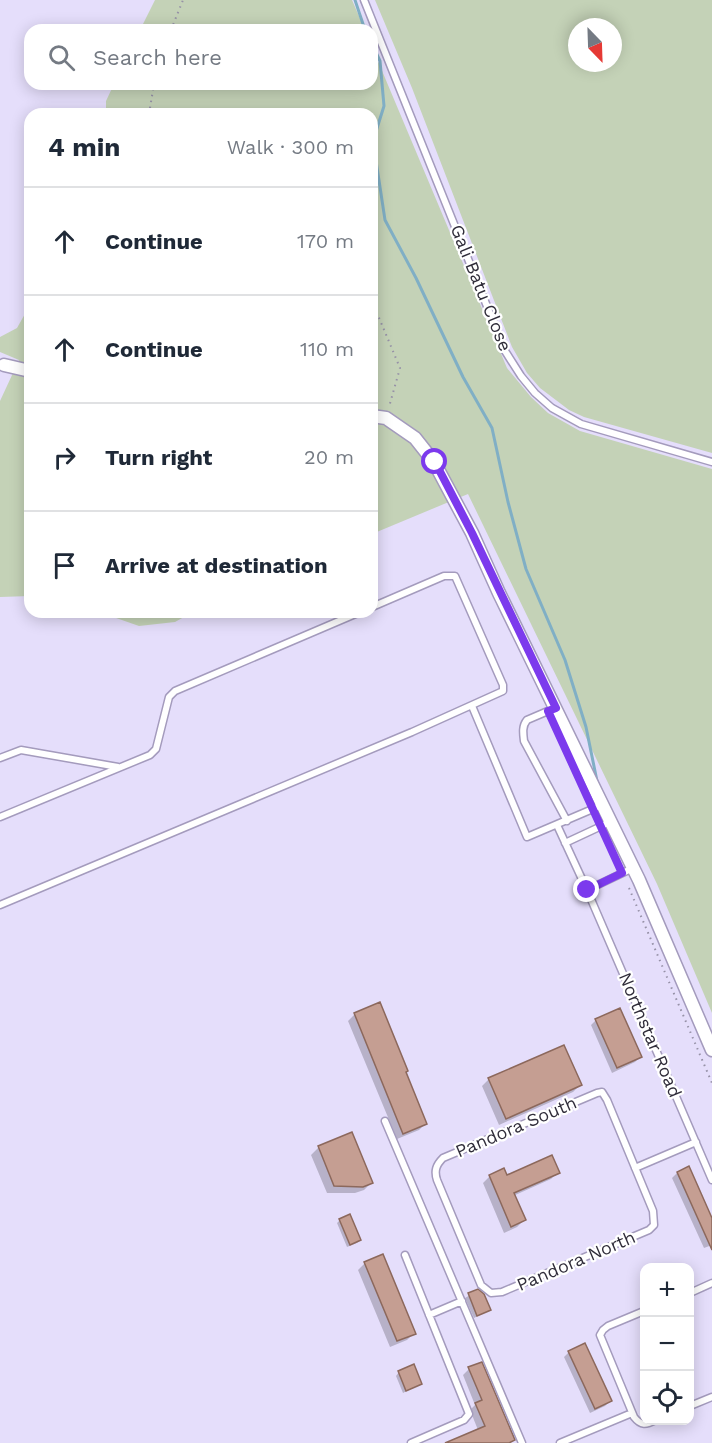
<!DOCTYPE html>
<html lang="en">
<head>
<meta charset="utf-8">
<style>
	body { margin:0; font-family:"Work Sans",sans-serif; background:#f2f2f3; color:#1f2937 }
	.controls { position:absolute; right:18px; bottom:18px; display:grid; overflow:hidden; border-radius:12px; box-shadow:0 3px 15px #0003 }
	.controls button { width:54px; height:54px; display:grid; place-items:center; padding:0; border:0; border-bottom:2px solid #e0e1e3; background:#fff; color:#1f2937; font:30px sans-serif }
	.compass { position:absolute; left:568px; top:18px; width:54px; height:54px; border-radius:50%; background:#fff; box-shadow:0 3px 15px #0003; rotate:157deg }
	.stop { position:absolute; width:18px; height:18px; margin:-14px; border:4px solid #7c3aed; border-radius:50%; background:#fff }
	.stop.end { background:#7c3aed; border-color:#fff; box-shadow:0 2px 6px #0008 }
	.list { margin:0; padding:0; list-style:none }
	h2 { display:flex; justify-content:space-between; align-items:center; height:78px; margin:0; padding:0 24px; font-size:26px }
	h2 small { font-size:20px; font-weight:400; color:#747a83 }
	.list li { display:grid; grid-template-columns:39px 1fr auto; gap:18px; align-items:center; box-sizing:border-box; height:108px; padding:0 24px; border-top:2px solid #e0e1e3 }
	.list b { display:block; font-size:22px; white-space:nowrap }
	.list em { font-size:20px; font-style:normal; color:#747a83 }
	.icon { flex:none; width:33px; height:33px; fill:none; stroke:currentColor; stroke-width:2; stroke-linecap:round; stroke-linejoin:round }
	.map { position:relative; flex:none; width:712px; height:1443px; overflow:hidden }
	.search { position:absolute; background:#fff; box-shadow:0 3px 15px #0003; left:24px; top:24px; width:354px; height:66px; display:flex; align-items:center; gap:15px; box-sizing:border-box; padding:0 21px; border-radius:18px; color:#747a83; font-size:22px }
	.panel { position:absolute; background:#fff; box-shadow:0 3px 15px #0003; left:24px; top:108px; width:354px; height:510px; border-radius:18px }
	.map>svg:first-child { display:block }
	.green { fill:#c4d2b7; fill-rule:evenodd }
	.shadow { fill:#0003 }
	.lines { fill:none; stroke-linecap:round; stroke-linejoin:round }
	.stream { stroke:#80afc5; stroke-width:3 }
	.building { fill:#c59e92; stroke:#8c685c; stroke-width:1.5 }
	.lane-casing { stroke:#a49bbd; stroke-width:9 }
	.street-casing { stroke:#a49bbd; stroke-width:15 }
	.path { stroke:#9691a7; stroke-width:2; stroke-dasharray:1.5 4.5; stroke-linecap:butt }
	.lane { stroke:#fff; stroke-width:6 }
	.street { stroke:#fff; stroke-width:12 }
	.route { stroke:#7c3aed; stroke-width:8 }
	.labels { text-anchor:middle; stroke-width:4.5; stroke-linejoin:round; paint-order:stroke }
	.street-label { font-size:18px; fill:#302d3a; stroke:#fff }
</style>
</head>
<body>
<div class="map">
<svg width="712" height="1443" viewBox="0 0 712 1443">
	<rect width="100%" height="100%" fill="#e5defb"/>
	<path class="green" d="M155 0H352L365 30H140Z
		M375 0H712V453L584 417 569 410 540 388 527 373 512 347 412 88ZM577 27H613V63H577Z
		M372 47 507 368 531 397 548 413 580 431 712 469V1013L657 884 468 494 372 534V114H106V101L114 84H372Z
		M30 305V596L0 597V401L19 360 0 352V337L17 328Z
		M99 612H193L175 622 139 626Z"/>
	<path class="shadow" d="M379 1004 425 1124 419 1130 397 1139 348 1021 355 1014Z
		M596 1020 640 1057 635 1062 612 1073 591 1025Z
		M489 1079 580 1085 573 1092 499 1125 482 1086Z
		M351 1134 371 1183 364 1190 355 1193H327L311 1155 318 1148Z
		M688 1168 712 1222V1245L704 1248 672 1178 677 1173Z
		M558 1172 551 1179 513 1196 524 1220 517 1227 504 1233 483 1183 490 1176 506 1177Z
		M340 1220 360 1240 357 1243 347 1247 337 1223Z
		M365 1263 414 1333 407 1340 390 1347 358 1270Z
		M477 1291 489 1310 474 1318 465 1298Z
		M569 1352 610 1401 605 1406 590 1413 564 1357Z
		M469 1369 513 1440 510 1443H448L478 1430 470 1410 475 1405 463 1375Z
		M399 1372 420 1384 403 1393 396 1376Z"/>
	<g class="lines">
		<path class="stream" d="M355 0 365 30
			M372 44 380 61 384 106 373 141 385 220 416 278 463 377 492 428 508 502 526 569 565 660 586 727 597 781"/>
	</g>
	<path class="building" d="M380 1002 408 1071 406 1072 427 1124 403 1134 354 1013Z
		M620 1008 642 1057 617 1068 595 1019Z
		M564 1045 582 1085 506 1119 488 1078Z
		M352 1132 373 1183 363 1187 334 1186 318 1146Z
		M552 1155 560 1173 514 1193 526 1220 511 1227 489 1175 504 1168 507 1175Z
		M689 1166 712 1218V1250L677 1172Z
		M350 1214 361 1240 350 1245 339 1219Z
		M383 1254 416 1334 397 1341 364 1262Z
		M478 1289 484 1294 491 1310 477 1316 468 1293Z
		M585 1343 612 1401 595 1409 568 1351Z
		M482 1362 515 1440 509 1443H445L485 1426 475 1403 482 1400 468 1367Z
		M414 1364 422 1384 406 1391 398 1371Z"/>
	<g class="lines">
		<g class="lane-casing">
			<path id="lane" d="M364 0 505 351 521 376 535 393 552 408 581 424 712 462
				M472 706 527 837 602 805
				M555 708 527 720C522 726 523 733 524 741L567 821
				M0 758 21 750 118 767
				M0 817 150 755 156 749 169 697 175 691 360 612
				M557 825 587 890 712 1180
				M565 843 610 822
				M587 890 633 868
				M0 905 412 732 503 691V685L455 576H444L372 607
				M602 1092 607 1100 653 1211 654 1225 649 1230 502 1292 491 1293 481 1285 437 1180C434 1171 436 1165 443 1158L597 1093Z
				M385 1121 522 1443
				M635 1168 696 1142
				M405 1255 469 1414 464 1420 411 1443
				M690 1293 712 1283
				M644 1311 608 1326 603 1330 600 1335 634 1417C641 1426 646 1425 656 1420
				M429 1315 462 1301
				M690 1406 712 1397
				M560 1443 632 1413"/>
		</g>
		<g class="street-casing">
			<path id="street" d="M4 365 30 371
				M372 416 386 418 415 438 434 462 472 533 499 593 639 880 712 1050"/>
		</g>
		<path class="path" d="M171 30 183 0
			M149 114 154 84
			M372 301 400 368 389 407
			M629 888 712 1083"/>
		<use href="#lane" class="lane"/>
		<use href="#street" class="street"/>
	</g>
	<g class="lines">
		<path class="route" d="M435 462 472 533 556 708 548 711 622 873 587 890"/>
	</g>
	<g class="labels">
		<g class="street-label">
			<text transform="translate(481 288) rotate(68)" y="6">Gali Batu Close</text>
			<text transform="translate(650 1035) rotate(67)" y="6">Northstar Road</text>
			<text transform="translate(516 1127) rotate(-23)" y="6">Pandora South</text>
			<text transform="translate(576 1261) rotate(-23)" y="6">Pandora North</text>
		</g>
	</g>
</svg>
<div class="controls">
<button>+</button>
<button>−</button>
<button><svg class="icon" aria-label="locate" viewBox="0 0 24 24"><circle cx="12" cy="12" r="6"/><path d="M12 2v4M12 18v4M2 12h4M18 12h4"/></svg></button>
</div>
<svg class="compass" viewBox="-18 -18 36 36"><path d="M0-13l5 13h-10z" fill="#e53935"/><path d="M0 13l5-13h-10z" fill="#747a83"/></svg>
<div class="stop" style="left:435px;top:462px"></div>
<div class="stop end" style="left:587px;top:890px"></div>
<div class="search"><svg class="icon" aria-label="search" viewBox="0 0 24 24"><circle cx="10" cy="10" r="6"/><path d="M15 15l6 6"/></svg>Search here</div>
<section class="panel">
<h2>4 min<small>Walk · 300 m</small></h2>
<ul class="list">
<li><svg class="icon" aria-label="ahead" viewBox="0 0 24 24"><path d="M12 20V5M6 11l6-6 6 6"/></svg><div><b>Continue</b></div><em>170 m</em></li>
<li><svg class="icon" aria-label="ahead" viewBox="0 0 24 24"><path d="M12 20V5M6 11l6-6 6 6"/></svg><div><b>Continue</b></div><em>110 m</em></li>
<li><svg class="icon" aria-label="right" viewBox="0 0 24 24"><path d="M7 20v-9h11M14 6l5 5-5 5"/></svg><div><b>Turn right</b></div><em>20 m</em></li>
<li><svg class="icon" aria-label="arrive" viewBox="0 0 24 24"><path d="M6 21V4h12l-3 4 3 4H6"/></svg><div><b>Arrive at destination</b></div></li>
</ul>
</section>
</div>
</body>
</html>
